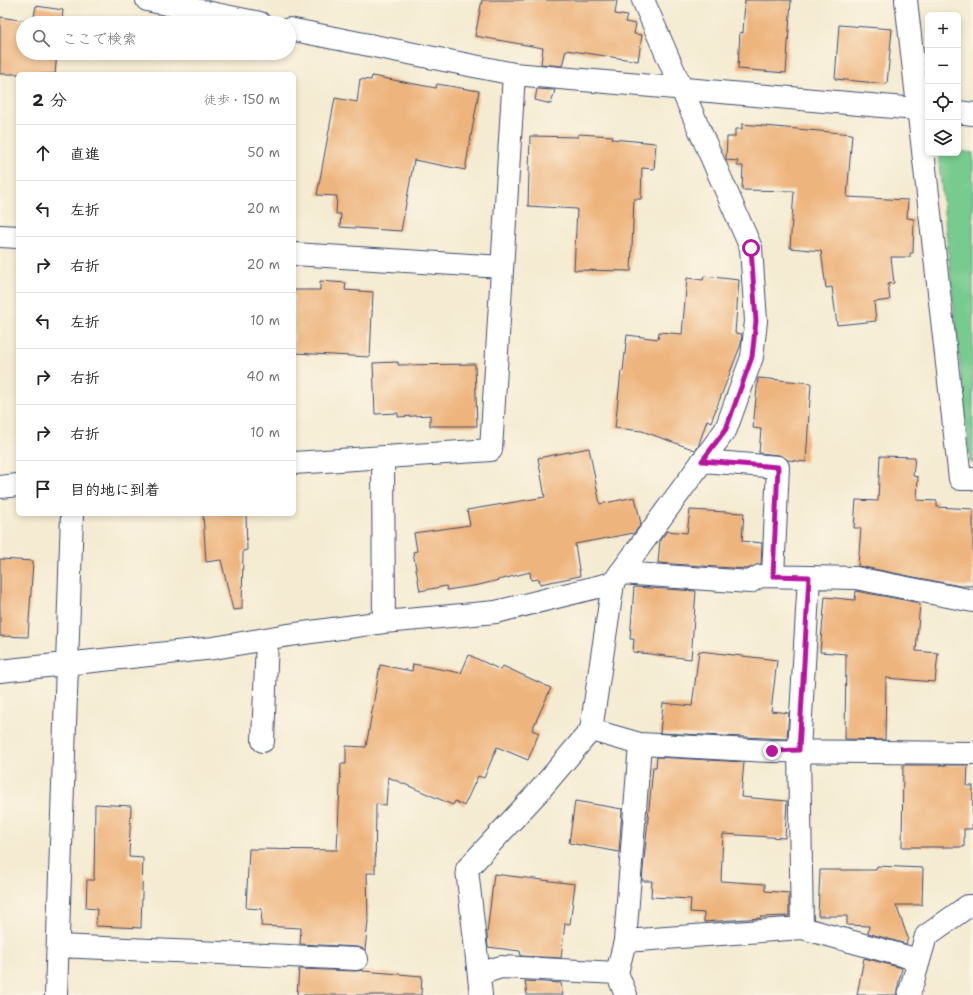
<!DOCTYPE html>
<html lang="ja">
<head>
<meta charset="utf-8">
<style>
	body { margin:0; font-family:"Shantell Sans","Klee One",sans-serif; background:#f2f2f2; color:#222 }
	.controls { position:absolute; right:12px; top:12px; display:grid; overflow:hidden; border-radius:6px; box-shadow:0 2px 6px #0003 }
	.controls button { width:36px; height:36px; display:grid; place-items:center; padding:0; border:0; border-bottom:1px solid #e0e0e0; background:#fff; color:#222; font:20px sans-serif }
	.stop { position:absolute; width:12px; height:12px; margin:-9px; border:3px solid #b5179e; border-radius:50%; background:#fff }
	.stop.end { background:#b5179e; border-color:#fff; box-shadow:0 1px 4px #0008 }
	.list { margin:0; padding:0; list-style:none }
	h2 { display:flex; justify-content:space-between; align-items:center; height:52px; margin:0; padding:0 16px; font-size:17px }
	h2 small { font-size:13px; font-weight:400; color:#767676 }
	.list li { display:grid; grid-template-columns:26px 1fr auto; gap:12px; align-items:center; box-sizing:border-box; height:56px; padding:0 16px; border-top:1px solid #e0e0e0 }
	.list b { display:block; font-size:15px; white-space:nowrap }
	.list em { font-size:13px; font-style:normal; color:#767676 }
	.icon { flex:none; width:22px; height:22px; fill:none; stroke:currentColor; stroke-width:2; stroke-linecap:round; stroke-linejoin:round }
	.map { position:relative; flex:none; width:973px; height:995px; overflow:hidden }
	.search { position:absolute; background:#fff; box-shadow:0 2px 6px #0003; left:16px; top:16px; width:280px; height:44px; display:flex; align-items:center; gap:10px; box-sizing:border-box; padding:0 14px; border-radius:22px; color:#767676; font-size:15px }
	.panel { position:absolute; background:#fff; box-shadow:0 2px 6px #0003; left:16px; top:72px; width:280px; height:444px; border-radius:6px }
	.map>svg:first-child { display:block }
	.green { fill:#77cb8e; stroke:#497d76 }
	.building { fill:#eeb47d }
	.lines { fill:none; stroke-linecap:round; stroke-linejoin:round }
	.minor-casing { stroke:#3c4b6f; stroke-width:24 }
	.minor { stroke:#fff; stroke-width:22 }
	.route { stroke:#b5179e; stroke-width:5 }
</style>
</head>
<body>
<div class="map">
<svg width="973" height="995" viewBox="0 0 973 995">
	<rect width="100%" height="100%" fill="#fcf5e5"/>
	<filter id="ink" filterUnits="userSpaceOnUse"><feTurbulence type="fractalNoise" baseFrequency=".025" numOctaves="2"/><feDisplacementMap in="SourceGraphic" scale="8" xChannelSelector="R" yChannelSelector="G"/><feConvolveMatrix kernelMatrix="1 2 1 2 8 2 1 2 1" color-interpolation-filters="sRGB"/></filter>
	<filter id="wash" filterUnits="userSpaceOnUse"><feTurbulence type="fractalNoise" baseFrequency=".012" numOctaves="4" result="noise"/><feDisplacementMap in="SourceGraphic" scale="16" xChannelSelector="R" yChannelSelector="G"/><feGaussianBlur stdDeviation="0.9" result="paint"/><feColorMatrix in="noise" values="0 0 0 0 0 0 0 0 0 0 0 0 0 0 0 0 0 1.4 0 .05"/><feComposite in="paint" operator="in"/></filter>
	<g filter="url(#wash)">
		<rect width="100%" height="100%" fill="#f4ebd2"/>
		<path class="green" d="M958 151 973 153V463H970L938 153H958Z"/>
		<g id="blocks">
			<path class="building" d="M482 0H617L615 14 627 16 625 22 636 24 634 34 642 35 638 61 566 50 562 66 541 64 543 48 475 36Z
				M745 0H791L786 73 738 69 740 32 743 33Z
				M36 6 63 10 62 23H23V53H57L55 74H0V17L33 22Z
				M839 25 892 29 887 84 835 79Z
				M372 76 436 88 437 84 479 91 465 170 414 160 401 231 340 227 341 214H336L337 196 317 195 335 98 357 102 360 79 371 80Z
				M537 89 555 90 551 104 535 100Z
				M742 124 852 134 847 197 908 200 907 218 914 219 913 253H910V257H891L894 283 888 284 890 300 874 302 876 321 837 325 832 287 826 288 821 251 790 248 794 191 742 190 743 166H737L738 161 726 160 727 137H735V129H742Z
				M578 134 613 136 612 139 656 143 654 169 642 168 641 199H634L631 271 574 270 577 209 528 206 530 136 578 137Z
				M704 276 739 280 735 333 742 334 741 344 711 422 707 420 698 447 695 450 642 431 615 428 621 371H623L627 335 658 339 659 332 682 334 687 278 703 280Z
				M320 281 346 283 345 290 373 292 370 357 294 353V290H320Z
				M398 362V365L475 364 477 426H430V415L398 417V413L375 414 373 363Z
				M758 378 811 383 806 462 788 460 779 455 759 453 761 429 753 428Z
				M589 448 600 504 635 497 641 524 634 533 575 544 580 576 540 584 539 579 531 580 530 572 479 585 447 590 446 586 420 591 413 552 417 551 414 533 470 525 467 510 545 497 538 458Z
				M880 456 915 457 913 476 918 477 917 500 937 501V507L973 509V586H960L858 566 861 528H854L856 500 878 501Z
				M690 510 744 513 742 541 762 543 761 564 747 569 658 563 660 540 667 531 687 533Z
				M203 514H246L247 550 243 551 242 609 233 610 221 560 206 562Z
				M0 559 33 561 28 637 0 636Z
				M634 587 696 591 691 659 633 652 634 639H630Z
				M856 591 920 603 916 651 938 653 935 682 886 678 885 740 845 739 846 654 820 652 825 597 855 600Z
				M699 651 777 660 771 711 789 713 787 739 660 733 663 703 692 706Z
				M469 655 501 670 503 666 551 688 532 730 539 733 528 760 497 747 484 778 478 776 464 806 455 801 453 805 388 777 386 805 376 804 375 873H367L368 921 365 950 358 947 300 944 301 928 261 926 262 909 246 908 249 849 337 850 341 764H346V746L366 747 380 665 412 671 413 664 461 673Z
				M657 757 744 762 741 797 787 801 785 838 723 834 721 881 765 884V891L789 893V916L761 917V918L704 922V913L690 912 691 899 651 897 652 881H642L653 767H656Z
				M903 765H968L967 786H973L972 829H964V847H902Z
				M575 801 622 809 619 852 569 843Z
				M95 804 131 806 129 857 143 858 141 928 96 926 97 909 86 908 87 880H94Z
				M877 866 923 868 922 905H896L908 938 906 944 868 933 869 926 847 925V916H818L820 870H876Z
				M494 874 575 884 570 924 565 923 561 958 521 956 520 951 488 947 487 934Z
				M864 958 902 968 896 995H857Z
				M299 969 356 971 363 970V971L422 976 421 995H297Z
				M525 981 561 983 563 995H527Z"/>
		</g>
	</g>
	<g filter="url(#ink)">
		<use href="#blocks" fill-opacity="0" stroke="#3c4b6f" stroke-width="1"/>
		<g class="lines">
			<g class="minor-casing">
				<path id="minor" d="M147 0 260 23
					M906 0 960 479H973
					M289 29 514 74 928 110
					M958 112 973 114
					M0 236 18 237
					M294 254 502 267
					M383 457 384 622
					M702 461 778 467 773 576
					M294 463 491 450 514 74
					M0 487 18 485
					M620 573 750 582 760 576 856 578 973 601
					M809 577 799 750 802 928 919 960
					M0 671 214 648 282 636 384 622 496 612 613 583
					M591 730 640 744 625 941 617 973 626 995
					M263 741 267 639
					M640 744 771 751 973 753
					M625 941 802 928
					M58 946 357 959
					M479 974 501 967 617 973
					M56 995 72 514
					M481 995 467 869 540 790 591 730 613 583 726 429 752 357 756 321 751 248 643 0
					M909 995 926 936 968 906H973"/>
			</g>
			<use href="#minor" class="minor"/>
		</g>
	</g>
	<g class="lines" filter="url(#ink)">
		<path class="route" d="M751 248 756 321 752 357 726 429 702 461 778 467 773 576 809 577 799 750 772 751"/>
	</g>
</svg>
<div class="controls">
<button>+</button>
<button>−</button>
<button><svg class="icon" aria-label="locate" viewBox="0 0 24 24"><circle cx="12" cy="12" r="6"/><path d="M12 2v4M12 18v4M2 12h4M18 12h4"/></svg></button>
<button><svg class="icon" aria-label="layers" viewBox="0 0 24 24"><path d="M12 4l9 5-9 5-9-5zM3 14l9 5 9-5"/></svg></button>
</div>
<div class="stop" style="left:751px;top:248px"></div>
<div class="stop end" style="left:772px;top:751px"></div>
<div class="search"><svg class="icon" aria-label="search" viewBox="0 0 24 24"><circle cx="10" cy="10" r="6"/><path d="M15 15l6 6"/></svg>ここで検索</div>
<section class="panel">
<h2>2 分<small>徒歩 · 150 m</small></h2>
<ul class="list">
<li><svg class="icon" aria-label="ahead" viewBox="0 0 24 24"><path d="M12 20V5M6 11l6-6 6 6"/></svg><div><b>直進</b></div><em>50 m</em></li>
<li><svg class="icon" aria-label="left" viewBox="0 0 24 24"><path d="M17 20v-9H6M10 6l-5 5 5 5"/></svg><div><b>左折</b></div><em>20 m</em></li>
<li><svg class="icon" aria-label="right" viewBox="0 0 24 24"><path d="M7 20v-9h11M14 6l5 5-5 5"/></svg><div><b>右折</b></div><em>20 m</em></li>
<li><svg class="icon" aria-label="left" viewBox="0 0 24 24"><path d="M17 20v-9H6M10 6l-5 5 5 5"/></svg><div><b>左折</b></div><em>10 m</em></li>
<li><svg class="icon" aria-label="right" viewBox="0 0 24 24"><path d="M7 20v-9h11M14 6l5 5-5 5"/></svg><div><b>右折</b></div><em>40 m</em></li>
<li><svg class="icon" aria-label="right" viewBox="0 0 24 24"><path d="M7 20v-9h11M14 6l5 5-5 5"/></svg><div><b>右折</b></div><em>10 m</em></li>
<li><svg class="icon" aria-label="arrive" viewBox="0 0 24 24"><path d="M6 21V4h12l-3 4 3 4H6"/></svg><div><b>目的地に到着</b></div></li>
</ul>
</section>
</div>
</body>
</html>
